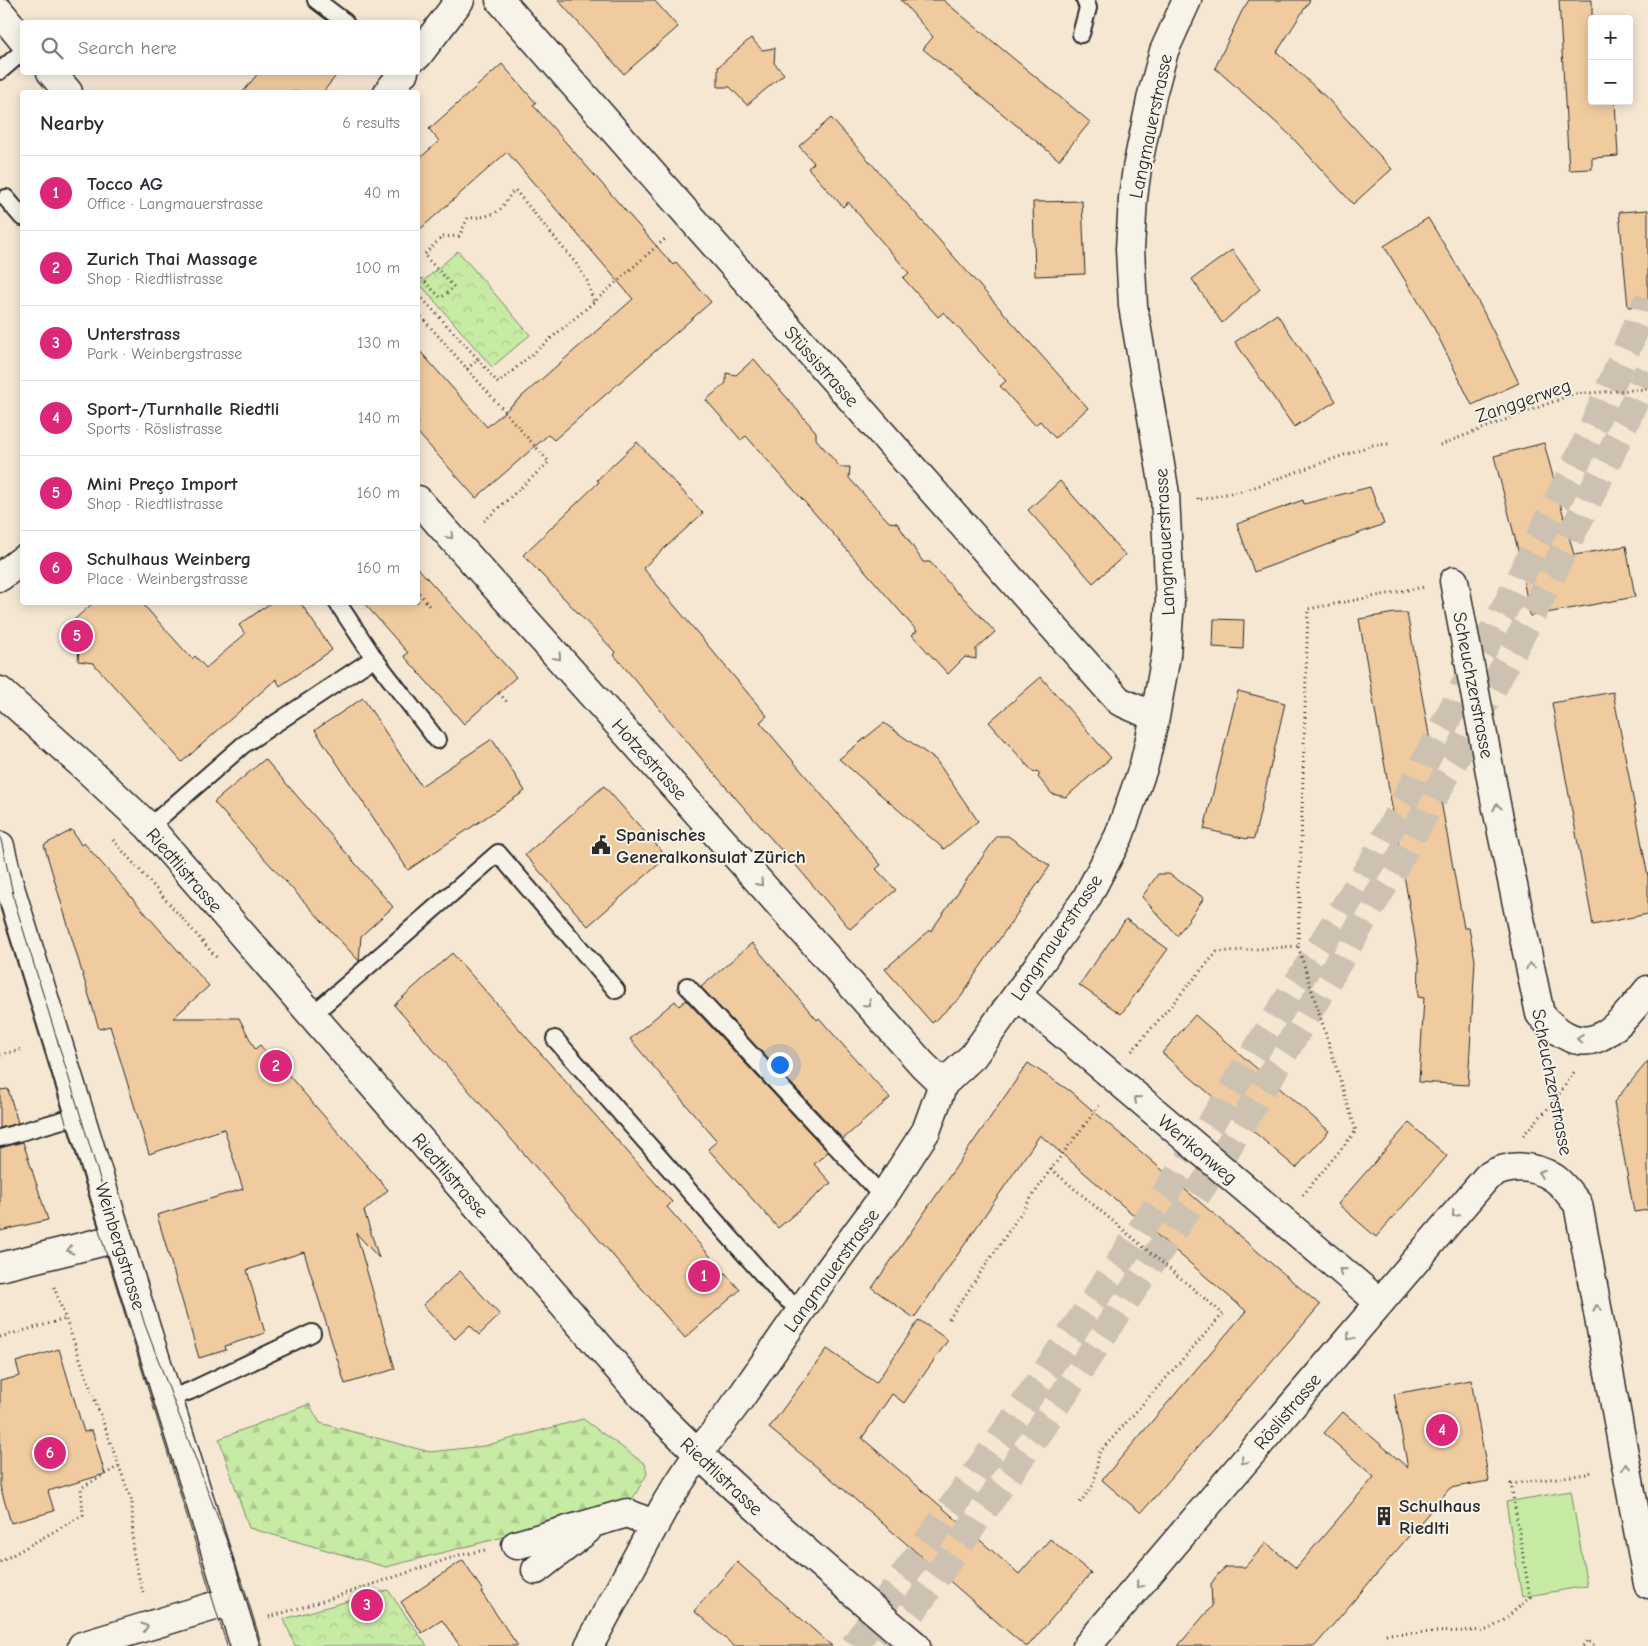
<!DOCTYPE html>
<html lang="en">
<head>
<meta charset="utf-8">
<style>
	body { margin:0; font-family:"Comic Neue",sans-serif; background:#f7f7f7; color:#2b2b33 }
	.controls { position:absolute; right:15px; top:15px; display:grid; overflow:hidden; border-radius:5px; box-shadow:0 2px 12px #0003 }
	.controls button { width:45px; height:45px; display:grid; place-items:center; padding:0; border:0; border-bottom:1px solid #e1e1e2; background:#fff; color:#2b2b33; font:25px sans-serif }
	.you { position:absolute; left:779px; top:1064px; width:18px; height:18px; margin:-12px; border:4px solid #fff; border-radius:50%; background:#1a73e8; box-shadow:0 0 0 8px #1a73e833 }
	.badge { display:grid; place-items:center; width:32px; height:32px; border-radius:50%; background:#db2777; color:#fff; font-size:16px; font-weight:700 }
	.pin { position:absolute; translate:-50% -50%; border:2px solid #fff; box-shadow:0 1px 5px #0006 }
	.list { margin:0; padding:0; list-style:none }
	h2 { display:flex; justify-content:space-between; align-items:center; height:65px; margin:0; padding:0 20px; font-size:21px }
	h2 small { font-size:16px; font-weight:400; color:#7c7c81 }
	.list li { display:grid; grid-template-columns:32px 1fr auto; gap:15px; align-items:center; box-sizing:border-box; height:75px; padding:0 20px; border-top:1px solid #e1e1e2 }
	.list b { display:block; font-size:19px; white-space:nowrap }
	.list p { margin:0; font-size:16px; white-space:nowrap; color:#7c7c81 }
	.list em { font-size:16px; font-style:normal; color:#7c7c81 }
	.icon { flex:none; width:28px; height:28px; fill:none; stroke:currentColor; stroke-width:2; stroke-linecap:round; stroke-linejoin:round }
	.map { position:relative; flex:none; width:1648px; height:1646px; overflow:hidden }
	.search { position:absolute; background:#fff; box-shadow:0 2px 12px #0003; left:20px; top:20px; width:400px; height:55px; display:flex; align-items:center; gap:12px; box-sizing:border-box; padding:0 18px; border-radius:5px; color:#7c7c81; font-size:19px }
	.panel { position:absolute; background:#fff; box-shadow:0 2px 12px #0003; left:20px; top:90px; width:400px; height:515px; border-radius:5px }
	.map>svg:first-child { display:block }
	.forest { fill:url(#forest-firs); stroke:#798a68 }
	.park { fill:url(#park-crowns); stroke:#798a68 }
	.garden { fill:#c7eaa4; stroke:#798a68 }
	.building { fill:#f0cba0; stroke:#2b2b2b }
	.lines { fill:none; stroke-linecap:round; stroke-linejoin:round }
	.trunk-tunnel { stroke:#cdc1b1; stroke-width:28; stroke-dasharray:28 14; stroke-linecap:butt }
	.service-casing { stroke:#2b2b2b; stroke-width:20 }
	.minor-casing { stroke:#2b2b2b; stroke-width:31 }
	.tertiary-casing { stroke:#2b2b2b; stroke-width:31 }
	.path { stroke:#2b2b2b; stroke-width:3; stroke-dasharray:1 4; stroke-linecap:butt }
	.service { stroke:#f7f3e8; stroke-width:16 }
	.minor { stroke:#f7f3e8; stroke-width:28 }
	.tertiary { stroke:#f7f3e8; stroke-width:28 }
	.tram { stroke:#2b2b2b; stroke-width:1 }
	.oneway { stroke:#918f8a }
	.labels { text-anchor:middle; stroke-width:4; stroke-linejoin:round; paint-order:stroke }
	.street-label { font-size:19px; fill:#2b2b2b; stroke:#f7f3e8 }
	.poi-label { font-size:19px; font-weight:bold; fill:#2b2b2b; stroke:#f7f3e8; text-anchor:start }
</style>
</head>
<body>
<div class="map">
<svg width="1648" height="1646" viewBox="0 0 1648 1646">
	<defs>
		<pattern id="forest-firs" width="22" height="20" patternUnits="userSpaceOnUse" patternTransform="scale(1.25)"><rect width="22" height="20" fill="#c7eaa4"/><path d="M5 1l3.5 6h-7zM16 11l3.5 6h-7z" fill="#abc98d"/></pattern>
		<pattern id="park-crowns" width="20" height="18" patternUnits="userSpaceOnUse" patternTransform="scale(1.25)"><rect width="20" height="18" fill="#c7eaa4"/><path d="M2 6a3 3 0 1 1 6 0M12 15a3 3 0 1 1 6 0" fill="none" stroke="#abc98d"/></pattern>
	</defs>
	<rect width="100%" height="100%" fill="#f5e7d2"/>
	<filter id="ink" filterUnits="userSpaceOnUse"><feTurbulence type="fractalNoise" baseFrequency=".02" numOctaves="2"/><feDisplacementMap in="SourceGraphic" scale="10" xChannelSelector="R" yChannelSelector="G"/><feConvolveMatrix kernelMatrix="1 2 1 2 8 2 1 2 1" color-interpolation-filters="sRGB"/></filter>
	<g filter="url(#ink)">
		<path class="forest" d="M309 1404 320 1423 430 1452 484 1446 583 1419 645 1464 647 1474 629 1505 386 1567 249 1528 219 1439Z"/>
		<path class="park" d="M458 251 530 335 492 367 420 284Z
			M388 1590 427 1646H295L284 1619Z"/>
		<path class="garden" d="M1571 1491 1587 1586 1522 1597 1506 1502Z"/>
		<path class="building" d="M558 0H654L678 27 624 74Z
			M901 0H943L1090 122 1059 160 923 49 933 37Z
			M1249 0H1310L1277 52 1328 99 1392 169 1353 204 1289 134 1215 68 1242 11Z
			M1559 0H1592V101H1615L1618 156 1592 158V169L1569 170Z
			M751 38 762 50 775 48 774 63 784 74 747 105 730 87H718V67Z
			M502 64 536 103 533 105 673 265 676 262 711 302 554 440 548 435 476 498 418 433V349L487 427 633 299 507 152 418 231V160L439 141 429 129Z
			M259 72H339L323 92H243Z
			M831 118 1088 408 1055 438 1040 421 1035 425 1000 386 1006 381 944 312 938 317 903 278 909 273 877 236 848 202 843 207 808 168 814 163 799 146Z
			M1082 201 1085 274 1035 276 1033 202Z
			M1648 210V306L1628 307 1619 212Z
			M1428 218 1477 299 1519 383 1472 405 1432 324 1384 246Z
			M1232 250 1260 289 1222 323 1192 279Z
			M1277 314 1336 401 1294 427 1235 342Z
			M754 359 816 432V439L840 467H850L849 478 889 522 897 523 923 562H930L958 594 959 593 995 632 976 649V659L965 657 948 674 912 635 917 631 841 543 746 436 741 440 706 400 726 383V373L736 375Z
			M637 442 703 513 643 568 767 716 760 722 881 865 876 869 896 890 850 929 782 849 781 850 712 771 614 655 616 653 523 555 599 482 597 480Z
			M1544 443 1574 555 1626 546 1635 597 1530 616 1517 546 1494 456Z
			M1060 481 1125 555 1093 583 1028 510Z
			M1370 487 1384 524 1254 572 1237 524 1303 500 1304 504Z
			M418 568 516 677 464 724 404 656 408 653 363 602H418Z
			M94 602H141L192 659 195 656 206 668 245 634 239 625 272 602H300L332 650 280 686 276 679 182 762 93 663 78 661 79 648 64 629Z
			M1395 613H1407L1464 928H1469L1475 960 1468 1085 1419 1082 1424 998 1418 997 1419 965 1414 932 1359 619Z
			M1214 619 1244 620 1243 649 1213 647Z
			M1041 677 1111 758 1066 797 1052 794 1038 777 1040 774 1037 771 1034 773 989 722Z
			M1238 691 1285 703 1254 839 1247 838V839L1204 829Z
			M1613 692 1648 877V914L1593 925 1552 703Z
			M363 698 421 786 492 739 525 791 408 870 315 730Z
			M884 723 936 760 978 821 944 849 839 759Z
			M265 759 393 907 361 936 359 961 261 855 214 802Z
			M604 786 667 857 588 926 525 855Z
			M72 830 81 845 84 843 209 986 173 1018H239L255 1049 260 1045 283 1072 285 1071 388 1190 364 1211 379 1258 356 1233 395 1369 345 1384 304 1252 247 1270 265 1333 225 1346 226 1350 199 1358 157 1215 243 1189 224 1129 149 1154 110 1026 99 1029 44 845Z
			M997 836H1008L1050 866 976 973 961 997 932 1023 885 969 930 930 931 931Z
			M1158 874H1169L1204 898 1177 936 1142 897Z
			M1126 919 1168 949 1121 1014 1079 985Z
			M752 943 817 1020 819 1018 890 1098 843 1139 701 987Z
			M452 953 672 1202 667 1207 740 1290 685 1338 394 1005Z
			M686 1000 828 1152 814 1164 831 1183 778 1228 708 1149 717 1141 630 1039 675 1001 679 1006Z
			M1195 1015 1329 1131 1296 1168 1162 1053Z
			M1648 1061V1210L1634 1212 1614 1102Z
			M1028 1063 1070 1091 1320 1305 1141 1513 1102 1480 1246 1311 1040 1135 914 1318 872 1288Z
			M8 1089 18 1123 0 1128V1090Z
			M1409 1123 1447 1156 1376 1237 1338 1204Z
			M23 1142 48 1220 0 1231V1148Z
			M460 1271 500 1315 479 1335 470 1325 455 1339 423 1305Z
			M919 1320 948 1340 904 1403 892 1394 862 1438 1019 1574 1050 1539 1091 1573 1028 1646H1025L829 1477 769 1428 827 1349 876 1383Z
			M59 1349 84 1432 92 1430 105 1474 48 1491 54 1511 11 1523 0 1486V1381L20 1376 16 1362Z
			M1471 1380 1489 1481 1450 1488 1315 1646H1178L1212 1606 1211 1584 1218 1574 1226 1567H1245L1266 1543 1296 1568 1374 1477 1324 1433 1343 1412 1408 1468 1394 1394Z
			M463 1560 483 1591 481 1592 518 1646H460L442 1620 422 1633 401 1602Z
			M737 1562 832 1646H734L694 1611Z"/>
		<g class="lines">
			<path class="trunk-tunnel" d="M854 1646 1010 1425 1194 1151 1376 856 1507 604 1586 443 1648 299
				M888 1646 1035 1437 1222 1157 1395 867 1456 757 1534 611 1610 456 1648 371"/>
			<g class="service-casing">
				<path id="service" d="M316 0 345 22
					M1081 34 1088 8 1085 0
					M0 71 22 52
					M6 198 22 217
					M337 602 374 658 437 740
					M149 827 243 745 374 658
					M687 986 883 1197
					M312 1015 498 853 616 990
					M555 1039 780 1294 801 1310
					M0 1138 80 1115
					M168 1399 190 1391 312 1333"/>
			</g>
			<g class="minor-casing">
				<path id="minor" d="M500 0 690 217 1119 701 1155 717
					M0 12 22 39
					M418 55 460 0
					M51 72 68 92
					M388 92 404 72
					M418 500 923 1065 943 1084
					M0 577 22 560
					M1454 581 1496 804 1540 1014C1587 1067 1614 1031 1648 990
					M1017 995 1379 1302
					M0 1267 118 1238
					M516 1545 627 1513 655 1525
					M536 1570 587 1530
					M82 1646 231 1601
					M589 1646 668 1500 698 1454 739 1400 825 1276 883 1197 926 1131 943 1084 973 1056 1086 899 1119 836 1144 765 1155 717 1166 655 1170 601 1165 494 1133 306 1130 249 1133 198 1137 168 1152 95 1164 51 1187 0
					M1087 1646 1487 1177C1507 1164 1533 1164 1554 1178 1563 1184 1570 1195 1578 1204L1648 1584"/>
			</g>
			<g class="tertiary-casing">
				<path id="tertiary" d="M0 691 89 771 149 827 656 1412C738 1495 827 1570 916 1646
					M0 846 9 884 118 1238 245 1646"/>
			</g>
			<path class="path" d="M418 275 441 298 454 287 424 255 442 237 459 236 468 218C480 217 495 217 503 206 507 200 509 195 515 190L578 266 587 281 594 302
				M418 290 421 297 478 359
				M418 313 549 462 482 523
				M467 369 478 359 498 383 594 302 666 238
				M1440 445 1573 394 1648 389
				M1198 498V500L1246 490 1372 445 1390 444
				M419 593 429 606
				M499 693 508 703
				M113 840 218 959
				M1132 1051 1217 952 1298 946
				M0 1055 22 1049
				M1546 1060 1565 1147
				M1523 1135 1554 1102 1574 1072
				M1051 1169 1223 1314 1099 1453 1094 1484 1079 1504
				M1303 1195 1356 1131 1298 946 1308 609 1424 587
				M54 1287 132 1502 133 1552 143 1594
				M949 1319 1051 1169 1099 1106
				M0 1337 66 1319
				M0 1562 83 1515 81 1488 119 1466
				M269 1617 326 1600 460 1555 485 1550
				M1386 1634 1487 1630 1503 1621 1530 1597 1511 1484 1587 1474 1593 1471
				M1583 1646 1587 1640 1594 1646"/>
			<use href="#service" class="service"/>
			<use href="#minor" class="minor"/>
			<use href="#tertiary" class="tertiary"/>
			<path class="tram" d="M0 835 15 903 145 1325 243 1584 262 1646
				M0 908 227 1646"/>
		</g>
		<defs><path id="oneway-chevron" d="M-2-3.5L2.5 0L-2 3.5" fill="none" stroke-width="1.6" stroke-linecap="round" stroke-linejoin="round" transform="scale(1.25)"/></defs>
		<g class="oneway">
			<use href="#oneway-chevron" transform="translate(450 536) rotate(48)"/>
			<use href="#oneway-chevron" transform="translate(558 657) rotate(48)"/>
			<use href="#oneway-chevron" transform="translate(1497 807) rotate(-101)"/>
			<use href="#oneway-chevron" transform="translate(760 883) rotate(48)"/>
			<use href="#oneway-chevron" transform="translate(1530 966) rotate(-102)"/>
			<use href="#oneway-chevron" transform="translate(868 1004) rotate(48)"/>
			<use href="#oneway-chevron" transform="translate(1580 1039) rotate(-175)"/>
			<use href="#oneway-chevron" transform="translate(1137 1099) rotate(-140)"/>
			<use href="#oneway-chevron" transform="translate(1541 1173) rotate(-160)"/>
			<use href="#oneway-chevron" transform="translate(1455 1214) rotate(131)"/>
			<use href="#oneway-chevron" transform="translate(70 1250) rotate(166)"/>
			<use href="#oneway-chevron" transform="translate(1342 1271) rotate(-140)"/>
			<use href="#oneway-chevron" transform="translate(1597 1308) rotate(-100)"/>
			<use href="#oneway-chevron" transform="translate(1350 1337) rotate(130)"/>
			<use href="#oneway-chevron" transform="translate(1244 1461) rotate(130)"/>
			<use href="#oneway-chevron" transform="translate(1626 1467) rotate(-100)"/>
			<use href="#oneway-chevron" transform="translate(1139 1585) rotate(130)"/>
			<use href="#oneway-chevron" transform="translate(145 1627) rotate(-17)"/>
		</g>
	</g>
	<defs>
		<g id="civic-bare" transform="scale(1.5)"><path d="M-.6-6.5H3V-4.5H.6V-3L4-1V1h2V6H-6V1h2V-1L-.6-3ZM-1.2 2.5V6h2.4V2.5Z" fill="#2b2b2b" stroke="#f7f3e8" stroke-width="2.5" paint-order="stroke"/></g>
		<g id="building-bare" transform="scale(1.5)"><path d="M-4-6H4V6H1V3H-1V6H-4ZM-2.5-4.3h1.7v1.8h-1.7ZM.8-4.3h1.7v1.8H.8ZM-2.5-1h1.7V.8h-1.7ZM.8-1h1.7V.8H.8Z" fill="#2b2b2b" stroke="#f7f3e8" stroke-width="2.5" paint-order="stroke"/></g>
	</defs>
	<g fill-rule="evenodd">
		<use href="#civic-bare" x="601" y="845"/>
		<use href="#building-bare" x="1384" y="1516"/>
	</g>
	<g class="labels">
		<g class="street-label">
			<text transform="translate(1150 126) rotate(-78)" y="7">Langmauerstrasse</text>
			<text transform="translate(822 366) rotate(48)" y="7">Stüssistrasse</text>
			<text transform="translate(1523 400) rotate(-19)" y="7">Zanggerweg</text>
			<text transform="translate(1164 542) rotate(-93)" y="7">Langmauerstrasse</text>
			<text transform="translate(1474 685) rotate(79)" y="7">Scheuchzerstrasse</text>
			<text transform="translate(650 759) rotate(48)" y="7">Hotzestrasse</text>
			<text transform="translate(185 870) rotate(49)" y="7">Riedtlistrasse</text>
			<text transform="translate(1056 937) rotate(-56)" y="7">Langmauerstrasse</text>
			<text transform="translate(1553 1082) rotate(79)" y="7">Scheuchzerstrasse</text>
			<text transform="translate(1198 1149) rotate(40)" y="7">Werikonweg</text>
			<text transform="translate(451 1175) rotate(49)" y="7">Riedtlistrasse</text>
			<text transform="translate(121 1246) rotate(73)" y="7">Weinbergstrasse</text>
			<text transform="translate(831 1270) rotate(-54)" y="7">Langmauerstrasse</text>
			<text transform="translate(1287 1411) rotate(-50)" y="7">Röslistrasse</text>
			<text transform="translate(722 1476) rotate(43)" y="7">Riedtlistrasse</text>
		</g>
		<g class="poi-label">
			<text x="616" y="841">Spanisches<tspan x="616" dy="22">Generalkonsulat Zürich</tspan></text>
			<text x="1399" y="1512">Schulhaus<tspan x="1399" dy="22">Riedlti</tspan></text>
		</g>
	</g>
</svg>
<div class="controls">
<button>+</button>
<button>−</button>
</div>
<div class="you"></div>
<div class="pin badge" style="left:704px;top:1276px">1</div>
<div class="pin badge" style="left:276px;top:1066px">2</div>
<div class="pin badge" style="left:367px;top:1605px">3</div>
<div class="pin badge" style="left:1442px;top:1430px">4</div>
<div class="pin badge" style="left:77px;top:636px">5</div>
<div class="pin badge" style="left:50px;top:1453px">6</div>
<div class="search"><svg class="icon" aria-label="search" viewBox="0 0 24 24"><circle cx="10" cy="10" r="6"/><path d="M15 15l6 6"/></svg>Search here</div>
<section class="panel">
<h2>Nearby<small>6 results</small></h2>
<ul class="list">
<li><span class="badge">1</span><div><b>Tocco AG</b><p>Office · Langmauerstrasse</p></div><em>40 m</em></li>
<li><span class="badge">2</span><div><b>Zurich Thai Massage</b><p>Shop · Riedtlistrasse</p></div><em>100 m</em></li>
<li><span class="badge">3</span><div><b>Unterstrass</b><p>Park · Weinbergstrasse</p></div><em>130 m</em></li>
<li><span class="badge">4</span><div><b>Sport-/Turnhalle Riedtli</b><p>Sports · Röslistrasse</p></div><em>140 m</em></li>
<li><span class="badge">5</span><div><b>Mini Preço Import</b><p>Shop · Riedtlistrasse</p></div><em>160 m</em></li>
<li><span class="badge">6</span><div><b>Schulhaus Weinberg</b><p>Place · Weinbergstrasse</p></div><em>160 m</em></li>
</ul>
</section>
</div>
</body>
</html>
